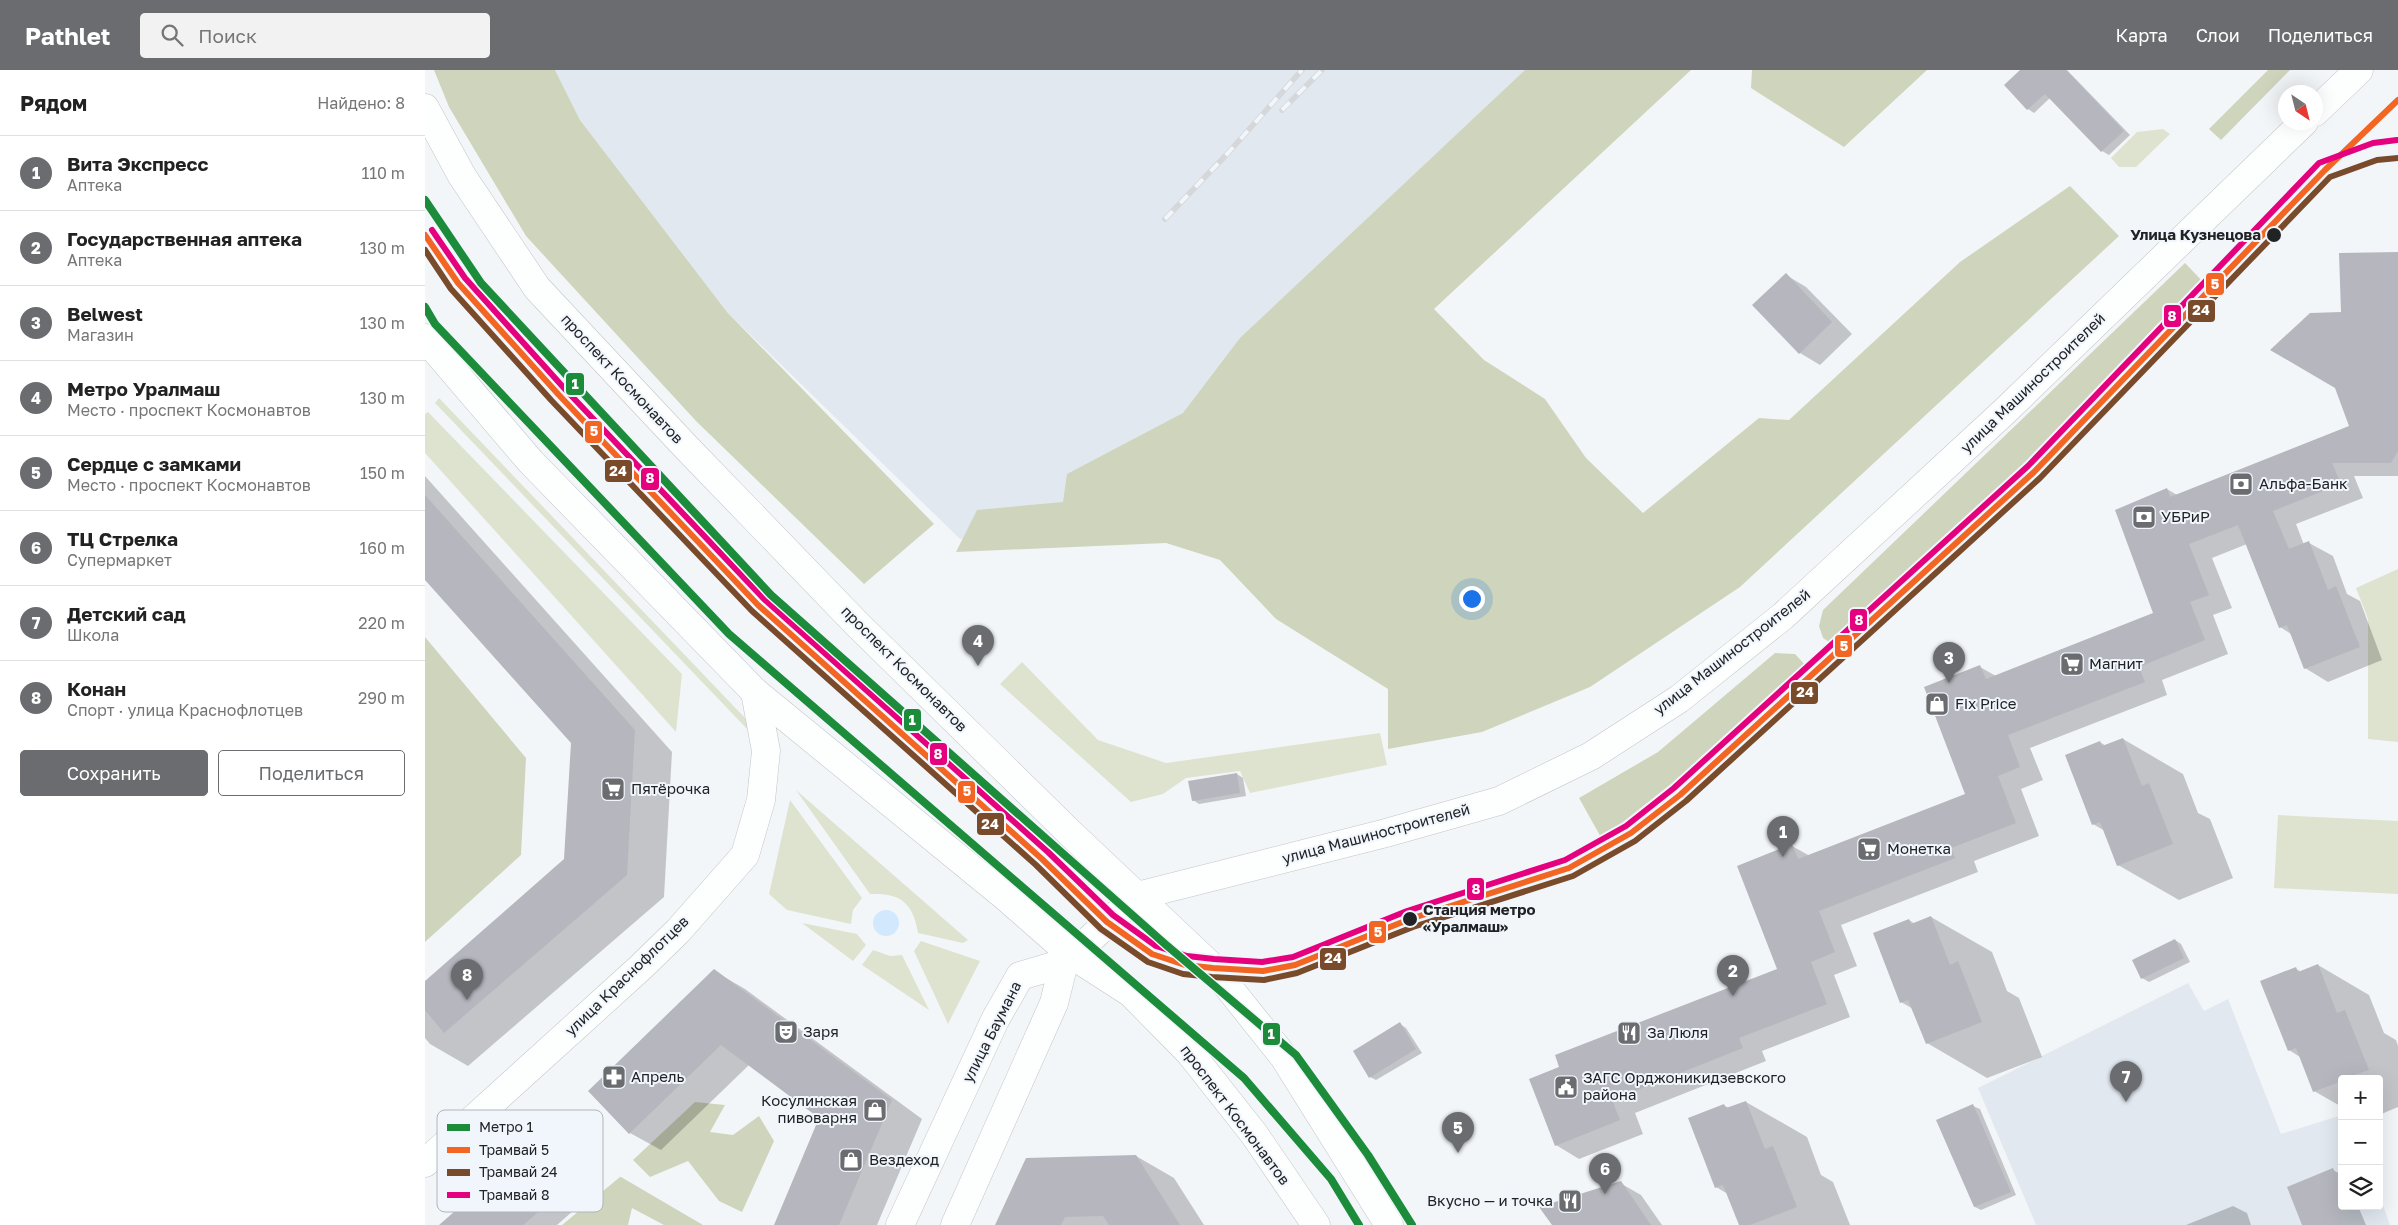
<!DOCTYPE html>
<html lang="ru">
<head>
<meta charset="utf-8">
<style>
	body { margin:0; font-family:"Golos Text",sans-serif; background:#f2f2f2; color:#222 }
	.controls { position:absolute; right:15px; bottom:15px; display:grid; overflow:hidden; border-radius:5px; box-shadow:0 5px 20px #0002 }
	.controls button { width:45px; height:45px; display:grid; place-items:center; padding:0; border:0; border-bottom:1px solid #e0e0e0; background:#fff; color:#222; font:25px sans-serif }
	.compass { position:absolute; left:1853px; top:15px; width:45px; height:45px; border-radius:50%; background:#fff; box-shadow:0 5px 20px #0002; rotate:145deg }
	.you { position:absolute; left:1046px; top:528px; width:18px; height:18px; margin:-12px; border:4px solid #fff; border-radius:50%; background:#1a73e8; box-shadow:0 0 0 8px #1a73e833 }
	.badge { display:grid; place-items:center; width:32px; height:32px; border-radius:50%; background:#6a6c6f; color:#fff; font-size:16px; font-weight:700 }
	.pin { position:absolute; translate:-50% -41px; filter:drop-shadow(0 1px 2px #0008) }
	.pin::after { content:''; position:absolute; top:26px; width:18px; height:15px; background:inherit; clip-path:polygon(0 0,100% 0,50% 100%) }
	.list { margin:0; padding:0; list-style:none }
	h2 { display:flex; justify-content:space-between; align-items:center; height:65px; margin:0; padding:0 20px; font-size:21px }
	h2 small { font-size:16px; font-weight:400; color:#767676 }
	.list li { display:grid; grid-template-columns:32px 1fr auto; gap:15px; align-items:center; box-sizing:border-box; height:75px; padding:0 20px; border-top:1px solid #e0e0e0 }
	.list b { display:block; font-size:19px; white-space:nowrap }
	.list p { margin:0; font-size:16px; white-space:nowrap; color:#767676 }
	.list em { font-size:16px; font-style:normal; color:#767676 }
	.actions { display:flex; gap:10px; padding:15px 20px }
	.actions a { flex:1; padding:11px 0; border:1px solid #6a6c6f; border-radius:5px; text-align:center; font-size:18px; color:#6a6c6f }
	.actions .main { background:#6a6c6f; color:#fff }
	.icon { flex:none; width:28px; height:28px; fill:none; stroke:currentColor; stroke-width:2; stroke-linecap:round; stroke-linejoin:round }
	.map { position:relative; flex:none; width:1973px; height:1155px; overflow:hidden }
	header { display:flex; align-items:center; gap:30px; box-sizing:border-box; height:70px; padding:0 25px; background:#6a6c6f; color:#fff }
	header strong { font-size:24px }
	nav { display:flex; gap:28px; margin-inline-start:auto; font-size:18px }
	.search { width:350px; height:45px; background:#f2f2f2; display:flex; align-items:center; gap:12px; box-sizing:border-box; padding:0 18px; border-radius:5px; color:#767676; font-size:19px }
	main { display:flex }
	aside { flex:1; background:#fff }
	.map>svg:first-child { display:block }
	.built { fill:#e1e8f0 }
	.green { fill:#dee3d0 }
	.forest { fill:#cfd5bc }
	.water { fill:#d1e8fd }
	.shadow { fill:#0003 }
	.building { fill:#b6b6bf }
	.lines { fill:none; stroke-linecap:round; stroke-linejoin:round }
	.secondary-casing { stroke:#c2c4c7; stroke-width:29 }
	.primary-casing { stroke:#c2c4c7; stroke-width:29 }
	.secondary { stroke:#fdfefe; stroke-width:28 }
	.primary { stroke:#fdfefe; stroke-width:28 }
	.rail-casing { stroke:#d5d7d8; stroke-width:5.5 }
	.rail { stroke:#f0f6fc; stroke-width:4; stroke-dasharray:11; stroke-linecap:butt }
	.tram-1-casing { stroke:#f0f6fc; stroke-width:10 }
	.tram-2-casing { stroke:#f0f6fc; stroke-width:10 }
	.tram-3-casing { stroke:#f0f6fc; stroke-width:10 }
	.tram-1 { stroke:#f26522; stroke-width:6 }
	.tram-2 { stroke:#7a4b2a; stroke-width:6 }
	.tram-3 { stroke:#e5007d; stroke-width:6 }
	.metro-1-casing { stroke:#f0f6fc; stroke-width:11 }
	.metro-1 { stroke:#1c8c3a; stroke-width:8 }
	.stop-dot { fill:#202224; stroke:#f0f6fc; stroke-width:2 }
	.labels { text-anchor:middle; stroke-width:4; stroke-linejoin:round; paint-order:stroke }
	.stop-label { font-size:15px; font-weight:bold; fill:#202224; stroke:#f0f6fc; text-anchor:end }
	.street-label { font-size:15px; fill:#202224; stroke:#f0f6fc }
	.poi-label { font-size:15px; fill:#202224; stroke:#f0f6fc; text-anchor:start }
	.key { fill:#f0f6fc; stroke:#b2b6bb; stroke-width:1 }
	.key-label { font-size:14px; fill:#202224 }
	.line-badge { stroke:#f0f6fc; stroke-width:2 }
	.badge-label { font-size:14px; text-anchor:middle; font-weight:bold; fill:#fff }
</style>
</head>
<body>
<header>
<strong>Pathlet</strong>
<div class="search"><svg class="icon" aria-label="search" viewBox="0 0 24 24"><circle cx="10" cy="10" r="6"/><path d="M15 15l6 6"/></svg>Поиск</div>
<nav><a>Карта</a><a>Слои</a><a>Поделиться</a></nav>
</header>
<main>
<aside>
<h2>Рядом<small>Найдено: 8</small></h2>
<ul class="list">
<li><span class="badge">1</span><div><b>Вита Экспресс</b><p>Аптека</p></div><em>110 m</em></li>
<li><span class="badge">2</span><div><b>Государственная аптека</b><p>Аптека</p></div><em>130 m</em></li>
<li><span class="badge">3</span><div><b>Belwest</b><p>Магазин</p></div><em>130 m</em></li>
<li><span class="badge">4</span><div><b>Метро Уралмаш</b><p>Место · проспект Космонавтов</p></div><em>130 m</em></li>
<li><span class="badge">5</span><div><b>Сердце с замками</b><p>Место · проспект Космонавтов</p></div><em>150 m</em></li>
<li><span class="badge">6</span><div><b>ТЦ Стрелка</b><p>Супермаркет</p></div><em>160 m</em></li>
<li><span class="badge">7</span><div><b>Детский сад</b><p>Школа</p></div><em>220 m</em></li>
<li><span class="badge">8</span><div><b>Конан</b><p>Спорт · улица Краснофлотцев</p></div><em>290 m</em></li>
</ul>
<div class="actions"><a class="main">Сохранить</a><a>Поделиться</a></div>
</aside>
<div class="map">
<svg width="1973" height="1155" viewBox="0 0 1973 1155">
	<rect width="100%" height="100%" fill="#f3f6f9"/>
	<path class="built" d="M130 0H1245L737 463 535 469 302 242 155 50Z
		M1763 913 1779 941 1803 929 1856 1064 1917 1045V1136H1954V1124L1965 1155H1611L1553 1018Z"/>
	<path class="green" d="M1738 59 1745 64 1711 97H1694L1686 88 1712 62Z
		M14 328 321 649 325 662 10 333Z
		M3 342 257 604 251 662 0 383V344Z
		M1973 499V672L1943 669V549L1931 518Z
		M597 592 673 670 741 693 955 663 962 695 825 723 815 701 761 708 738 724 706 732 575 614Z
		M371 720 543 870 538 873 493 863C488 832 475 823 445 824Z
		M365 730 437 828 428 840 426 854 362 840 344 824Z
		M1853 745 1973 751V824L1849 818Z
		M377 853 432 864 441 875 428 891Z
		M496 871 555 891 523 954 489 881Z
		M448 880 465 886 477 885 504 940 437 895Z"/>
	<path class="forest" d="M9 0H130L155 50 302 242 509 454 439 514 271 351 101 166 24 37Z
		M1100 0H1266L1009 239 1059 290 1120 329 1161 388 1218 443 1334 348 1364 350 1535 192 1645 116 1694 166 1315 517 1165 617 1057 662 963 679V619L851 549 795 490 741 473 531 482 552 440 638 432 642 404 758 343 815 268Z
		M1327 0H1502L1419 77 1326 18Z
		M1843 0H1865L1796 70 1784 59Z
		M1760 193 1782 216 1664 337 1407 574 1398 568 1394 556 1398 540Z
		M0 567 101 688 96 785 0 872Z
		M1350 583 1370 584 1383 598C1318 658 1256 728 1178 771L1154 728 1233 682Z
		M270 1032 300 1035 285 1062 308 1065 334 1046 349 1071 317 1142 294 1131 263 1091 225 1107 208 1090Z
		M195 1107H196L278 1155H239L207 1138 203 1155H137Z"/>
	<path class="water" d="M448 853a13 13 0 1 1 26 0a13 13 0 1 1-26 0Z"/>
	<path class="shadow" d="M1597 0H1642L1705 65 1684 85 1677 81 1625 28 1609 43 1603 39Z
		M1973 183V406H1929L1938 428 1871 454 1879 475 1884 473 1908 486 1922 524 1935 531 1957 590 1903 612 1880 598 1866 564 1855 557 1822 474 1787 488 1807 538 1788 545 1803 584 1737 610 1742 625 1605 678 1618 710 1596 719 1614 766 1549 791 1553 802 1416 855 1432 896 1409 905 1425 947 1337 981 1341 991 1210 1043 1218 1064 1154 1089 1131 1075 1105 1010 1354 900 1367 776 1385 786 1542 725 1555 597 1571 606 1730 544 1742 419 1752 425 1926 356 1917 243Z
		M1361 205 1381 217 1427 264 1395 295 1375 283Z
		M0 406 247 682 239 827 43 996 5 974 0 968V915L140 790 148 673 0 508Z
		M1698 669 1758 704 1773 743 1785 749 1808 808 1754 830 1693 795 1680 761 1668 754 1675 672 1681 676Z
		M812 704 818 708 821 726 774 734 768 730Z
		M1506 847 1567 882 1582 921 1594 928 1617 987 1562 1008 1502 973 1488 939 1476 932 1484 850 1490 854Z
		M1750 870 1756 874 1765 892 1724 912 1717 908Z
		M1893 895 1944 925 1959 963 1971 970 1973 976V1037L1954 1045V1009H1917V1037L1889 1021 1875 987 1864 980 1871 899 1877 902Z
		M289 901 320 919 497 1049 452 1155H351L396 1047 324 995 236 1080 205 1063Z
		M975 954 981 958 997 983 951 1010 945 1007Z
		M1321 1032 1382 1067 1396 1105 1408 1112 1425 1155H1315L1303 1124 1291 1117 1298 1035 1304 1038Z
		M1548 1036 1555 1039 1591 1125 1556 1140 1550 1137Z
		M117 1067 137 1078 173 1119 132 1155H16Z
		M711 1086 749 1108 779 1155H572Z
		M1908 1100 1917 1105V1136H1933L1941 1155H1879Z
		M1195 1113 1216 1125 1237 1155H1129Z
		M1808 1136 1822 1143 1826 1155H1761Z"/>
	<path class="building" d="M1595 0H1641L1699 61 1676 82 1620 24 1602 40 1579 15Z
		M1973 182V381L1966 393H1907L1916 414 1848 441 1864 479 1884 471 1903 520 1911 516 1935 577 1879 599 1862 555 1854 558 1813 455 1764 474 1784 525 1765 532 1780 570 1714 597 1720 612 1583 665 1595 697 1573 706 1591 753 1526 778 1530 788 1394 841 1410 882 1386 892 1402 934 1314 968 1318 978 1187 1030 1195 1050 1130 1076 1104 1009 1134 997 1130 985 1352 899 1312 796 1367 774 1373 789 1540 724 1499 617 1555 595 1561 609 1728 543 1690 440 1742 418 1745 427 1924 356 1910 318 1845 280 1885 243 1916 242 1914 183Z
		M1361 203 1407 252 1374 284 1327 235Z
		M0 425 210 660 202 805 19 963 0 940V911L139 789 146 673 0 510Z
		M1698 668 1717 716 1724 713 1748 774 1692 796 1675 752 1667 755 1640 685 1675 671 1677 676Z
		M812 703 815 723 767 731 763 711Z
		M1506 846 1525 895 1533 891 1557 952 1501 974 1483 930 1475 933 1448 863 1484 849 1486 854Z
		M1750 869 1759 888 1716 909 1707 890Z
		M1893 894 1912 943 1920 940 1944 1000 1917 1009V1011L1888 1022 1871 978 1863 981 1835 911 1871 897 1873 902Z
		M289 899 467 1030 414 1155H349L394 1048 296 975 204 1064 163 1021Z
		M975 952 991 979 944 1008 928 981Z
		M1321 1031 1340 1079 1348 1076 1372 1137 1325 1155H1314L1298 1115 1290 1118 1263 1048 1299 1034 1301 1038Z
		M1548 1034 1586 1122 1549 1137 1511 1050Z
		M117 1065 154 1107 98 1155H14Z
		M711 1085 755 1155H684L678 1146 640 1147 636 1155H570L601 1088Z
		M1908 1098 1917 1119V1155H1877L1862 1117Z
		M1196 1111 1226 1155H1127L1114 1137Z"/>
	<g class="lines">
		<g class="secondary-casing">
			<path id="secondary" d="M1890 42 1934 0
				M0 1093 216 897 253 861 320 785 336 730 341 681 330 622
				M475 1155 570 950 595 906 639 893 712 826 961 763 1074 731 1166 686 1254 629 1358 546 1580 341 1879 52
				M530 1155 629 933 639 893"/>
		</g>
		<g class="primary-casing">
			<path id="primary" d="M0 38 37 106 112 218 260 376 432 554 643 761 788 898 859 987 964 1155
				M0 268 106 392 330 622 582 828 647 885 706 923 765 983 829 1064 891 1155"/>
		</g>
		<use href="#secondary" class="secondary"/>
		<use href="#primary" class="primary"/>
		<g class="rail-casing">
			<path id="rail" d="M857 40 897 0
				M740 149 803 83 877 0"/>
		</g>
		<use href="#rail" class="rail"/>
		<g class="tram-1-casing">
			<path id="tram-1" d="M0 165 33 213 133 324 333 535 617 789 682 852 727 884 760 895 788 898 838 901 870 895 985 849 1144 798 1206 763 1255 725 1609 402 1900 100 1973 30"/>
		</g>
		<g class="tram-2-casing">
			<path id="tram-2" d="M0 180 26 219 126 330 327 541 611 795 676 859 723 892 758 904 787 907 839 910 872 903 988 857 1148 806 1210 771 1261 731 1615 408 1905 107 1952 90 1973 88"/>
		</g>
		<g class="tram-3-casing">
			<path id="tram-3" d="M7 160 40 208 139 318 339 529 623 782 688 845 731 876 762 886 789 889 837 892 868 887 982 841 1140 790 1201 756 1249 718 1603 396 1894 93 1948 73 1972 70"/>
		</g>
		<use href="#tram-1" class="tram-1"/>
		<use href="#tram-2" class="tram-2"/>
		<use href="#tram-3" class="tram-3"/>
		<g class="metro-1-casing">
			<path id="metro-1" d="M0 130 56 213 346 525 740 874 871 985 943 1085 987 1155
				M0 237 10 254 304 564 819 1008 906 1109 934 1155"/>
		</g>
		<use href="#metro-1" class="metro-1"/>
	</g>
	<defs>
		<g id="bank-square" transform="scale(1.25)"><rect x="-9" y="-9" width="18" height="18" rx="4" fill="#6a6c6f" stroke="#f0f6fc"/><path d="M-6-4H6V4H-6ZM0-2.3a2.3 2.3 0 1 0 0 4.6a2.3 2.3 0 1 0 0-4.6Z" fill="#fff"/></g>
		<g id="supermarket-square" transform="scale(1.25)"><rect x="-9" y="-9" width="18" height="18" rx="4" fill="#6a6c6f" stroke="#f0f6fc"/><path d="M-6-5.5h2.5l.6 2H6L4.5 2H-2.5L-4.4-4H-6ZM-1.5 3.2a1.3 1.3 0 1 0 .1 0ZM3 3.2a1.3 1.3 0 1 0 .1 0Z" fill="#fff"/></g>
		<g id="shop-square" transform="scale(1.25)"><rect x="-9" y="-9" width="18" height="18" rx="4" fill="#6a6c6f" stroke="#f0f6fc"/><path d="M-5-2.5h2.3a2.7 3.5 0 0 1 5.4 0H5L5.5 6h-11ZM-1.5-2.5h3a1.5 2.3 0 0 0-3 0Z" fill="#fff"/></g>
		<g id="theatre-square" transform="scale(1.25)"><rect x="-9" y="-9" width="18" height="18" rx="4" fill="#6a6c6f" stroke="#f0f6fc"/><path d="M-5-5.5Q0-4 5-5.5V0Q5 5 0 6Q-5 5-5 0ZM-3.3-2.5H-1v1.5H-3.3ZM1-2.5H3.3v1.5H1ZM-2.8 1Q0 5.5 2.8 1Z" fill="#fff"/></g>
		<g id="restaurant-square" transform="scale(1.25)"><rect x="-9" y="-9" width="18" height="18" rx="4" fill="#6a6c6f" stroke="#f0f6fc"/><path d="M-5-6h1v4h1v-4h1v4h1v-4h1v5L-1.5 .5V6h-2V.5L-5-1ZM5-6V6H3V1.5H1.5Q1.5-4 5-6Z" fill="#fff"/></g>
		<g id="pharmacy-square" transform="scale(1.25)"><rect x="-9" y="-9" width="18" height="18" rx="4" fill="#6a6c6f" stroke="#f0f6fc"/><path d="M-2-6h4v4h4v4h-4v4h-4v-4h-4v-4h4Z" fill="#fff"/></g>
		<g id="civic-square" transform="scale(1.25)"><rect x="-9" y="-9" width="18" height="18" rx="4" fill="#6a6c6f" stroke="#f0f6fc"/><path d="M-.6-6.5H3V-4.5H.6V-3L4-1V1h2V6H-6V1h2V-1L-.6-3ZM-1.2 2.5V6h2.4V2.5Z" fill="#fff"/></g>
	</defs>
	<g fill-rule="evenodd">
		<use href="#bank-square" x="1816" y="414"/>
		<use href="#bank-square" x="1719" y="447"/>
		<use href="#supermarket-square" x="1647" y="594"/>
		<use href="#shop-square" x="1512" y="634"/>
		<use href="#supermarket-square" x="188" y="719"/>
		<use href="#supermarket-square" x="1444" y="779"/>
		<use href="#theatre-square" x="361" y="962"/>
		<use href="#restaurant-square" x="1204" y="963"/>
		<use href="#pharmacy-square" x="189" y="1007"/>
		<use href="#civic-square" x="1141" y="1017"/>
		<use href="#shop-square" x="450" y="1040"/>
		<use href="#shop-square" x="426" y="1090"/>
		<use href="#restaurant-square" x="1145" y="1131"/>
	</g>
	<g class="stop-dot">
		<circle cx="1849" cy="165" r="8"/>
		<circle cx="985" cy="849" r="8"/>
	</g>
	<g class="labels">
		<g class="stop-label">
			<text x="1836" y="170">Улица Кузнецова</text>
			<text x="998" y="845" text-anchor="start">Станция метро<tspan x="998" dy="17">«Уралмаш»</tspan></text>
		</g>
		<g class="street-label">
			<text transform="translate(197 309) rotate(47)" y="5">проспект Космонавтов</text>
			<text transform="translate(1608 313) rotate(-44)" y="5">улица Машиностроителей</text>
			<text transform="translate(1307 582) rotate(-38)" y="5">улица Машиностроителей</text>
			<text transform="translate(479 599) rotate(45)" y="5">проспект Космонавтов</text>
			<text transform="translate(951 764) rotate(-15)" y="5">улица Машиностроителей</text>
			<text transform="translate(202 906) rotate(-44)" y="5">улица Краснофлотцев</text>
			<text transform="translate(567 962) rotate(-63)" y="5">улица Баумана</text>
			<text transform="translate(810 1045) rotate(53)" y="5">проспект Космонавтов</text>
		</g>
		<g class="poi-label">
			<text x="1834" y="419">Альфа-Банк</text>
			<text x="1736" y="452">УБРиР</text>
			<text x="1664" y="599">Магнит</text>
			<text x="1530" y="639">Fix Price</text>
			<text x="206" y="724">Пятёрочка</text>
			<text x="1462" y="784">Монетка</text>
			<text x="378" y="967">Заря</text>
			<text x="1222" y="968">За Люля</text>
			<text x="206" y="1012">Апрель</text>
			<text x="1158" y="1013">ЗАГС Орджоникидзевского<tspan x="1158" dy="17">района</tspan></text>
			<text x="432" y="1036" text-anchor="end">Косулинская<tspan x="432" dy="17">пивоварня</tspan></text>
			<text x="444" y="1095">Вездеход</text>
			<text x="1128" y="1136" text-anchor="end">Вкусно — и точка</text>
		</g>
	</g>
	<rect x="12" y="1040" width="166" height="102" rx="8" class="key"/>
	<rect x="22" y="1054" width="23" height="7" fill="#1c8c3a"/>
	<rect x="22" y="1077" width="23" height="6" fill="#f26522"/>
	<rect x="22" y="1099" width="23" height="7" fill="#7a4b2a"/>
	<rect x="22" y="1122" width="23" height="6" fill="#e5007d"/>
	<g class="key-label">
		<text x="54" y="1062">Метро 1</text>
		<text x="54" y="1085">Трамвай 5</text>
		<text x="54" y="1107">Трамвай 24</text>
		<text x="54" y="1130">Трамвай 8</text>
	</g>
	<g class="line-badge">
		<rect x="1780" y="202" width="20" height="24" rx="5" fill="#f26522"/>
		<rect x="1762" y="229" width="29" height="24" rx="5" fill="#7a4b2a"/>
		<rect x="1738" y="234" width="19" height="24" rx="5" fill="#e5007d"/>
		<rect x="140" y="302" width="20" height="24" rx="5" fill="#1c8c3a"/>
		<rect x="159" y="350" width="19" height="24" rx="5" fill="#f26522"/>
		<rect x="179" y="389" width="29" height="24" rx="5" fill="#7a4b2a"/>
		<rect x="215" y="397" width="20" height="24" rx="5" fill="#e5007d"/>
		<rect x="1424" y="538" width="19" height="24" rx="5" fill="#e5007d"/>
		<rect x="1409" y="564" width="19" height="24" rx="5" fill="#f26522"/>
		<rect x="1365" y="611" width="29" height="24" rx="5" fill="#7a4b2a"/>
		<rect x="478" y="638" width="19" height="24" rx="5" fill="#1c8c3a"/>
		<rect x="504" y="672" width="19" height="24" rx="5" fill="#e5007d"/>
		<rect x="532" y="710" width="19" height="24" rx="5" fill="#f26522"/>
		<rect x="551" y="742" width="29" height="24" rx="5" fill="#7a4b2a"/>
		<rect x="1041" y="807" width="19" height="24" rx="5" fill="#e5007d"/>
		<rect x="943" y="850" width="19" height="24" rx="5" fill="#f26522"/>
		<rect x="894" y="877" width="28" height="24" rx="5" fill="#7a4b2a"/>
		<rect x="837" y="952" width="19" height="24" rx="5" fill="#1c8c3a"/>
	</g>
	<g class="badge-label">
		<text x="1790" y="219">5</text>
		<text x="1776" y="245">24</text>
		<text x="1747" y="251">8</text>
		<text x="150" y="319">1</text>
		<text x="169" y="366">5</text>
		<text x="193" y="406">24</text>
		<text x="225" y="413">8</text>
		<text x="1434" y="555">8</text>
		<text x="1419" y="581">5</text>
		<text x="1380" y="627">24</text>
		<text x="487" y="655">1</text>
		<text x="513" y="689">8</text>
		<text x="542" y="726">5</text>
		<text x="565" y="759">24</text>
		<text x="1051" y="824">8</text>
		<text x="953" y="867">5</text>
		<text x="908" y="893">24</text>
		<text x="846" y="969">1</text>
	</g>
</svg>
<div class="controls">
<button>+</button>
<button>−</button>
<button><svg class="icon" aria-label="layers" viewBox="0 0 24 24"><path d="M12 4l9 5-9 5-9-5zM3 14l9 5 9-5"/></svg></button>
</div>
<svg class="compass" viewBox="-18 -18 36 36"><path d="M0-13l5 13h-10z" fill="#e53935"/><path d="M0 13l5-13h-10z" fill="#767676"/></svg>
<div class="you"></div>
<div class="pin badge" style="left:1358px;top:787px">1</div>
<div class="pin badge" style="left:1308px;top:926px">2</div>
<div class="pin badge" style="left:1524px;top:613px">3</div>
<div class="pin badge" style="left:553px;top:596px">4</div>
<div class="pin badge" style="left:1033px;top:1083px">5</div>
<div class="pin badge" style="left:1180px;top:1124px">6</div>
<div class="pin badge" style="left:1701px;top:1032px">7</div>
<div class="pin badge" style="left:42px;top:930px">8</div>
</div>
</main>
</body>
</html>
